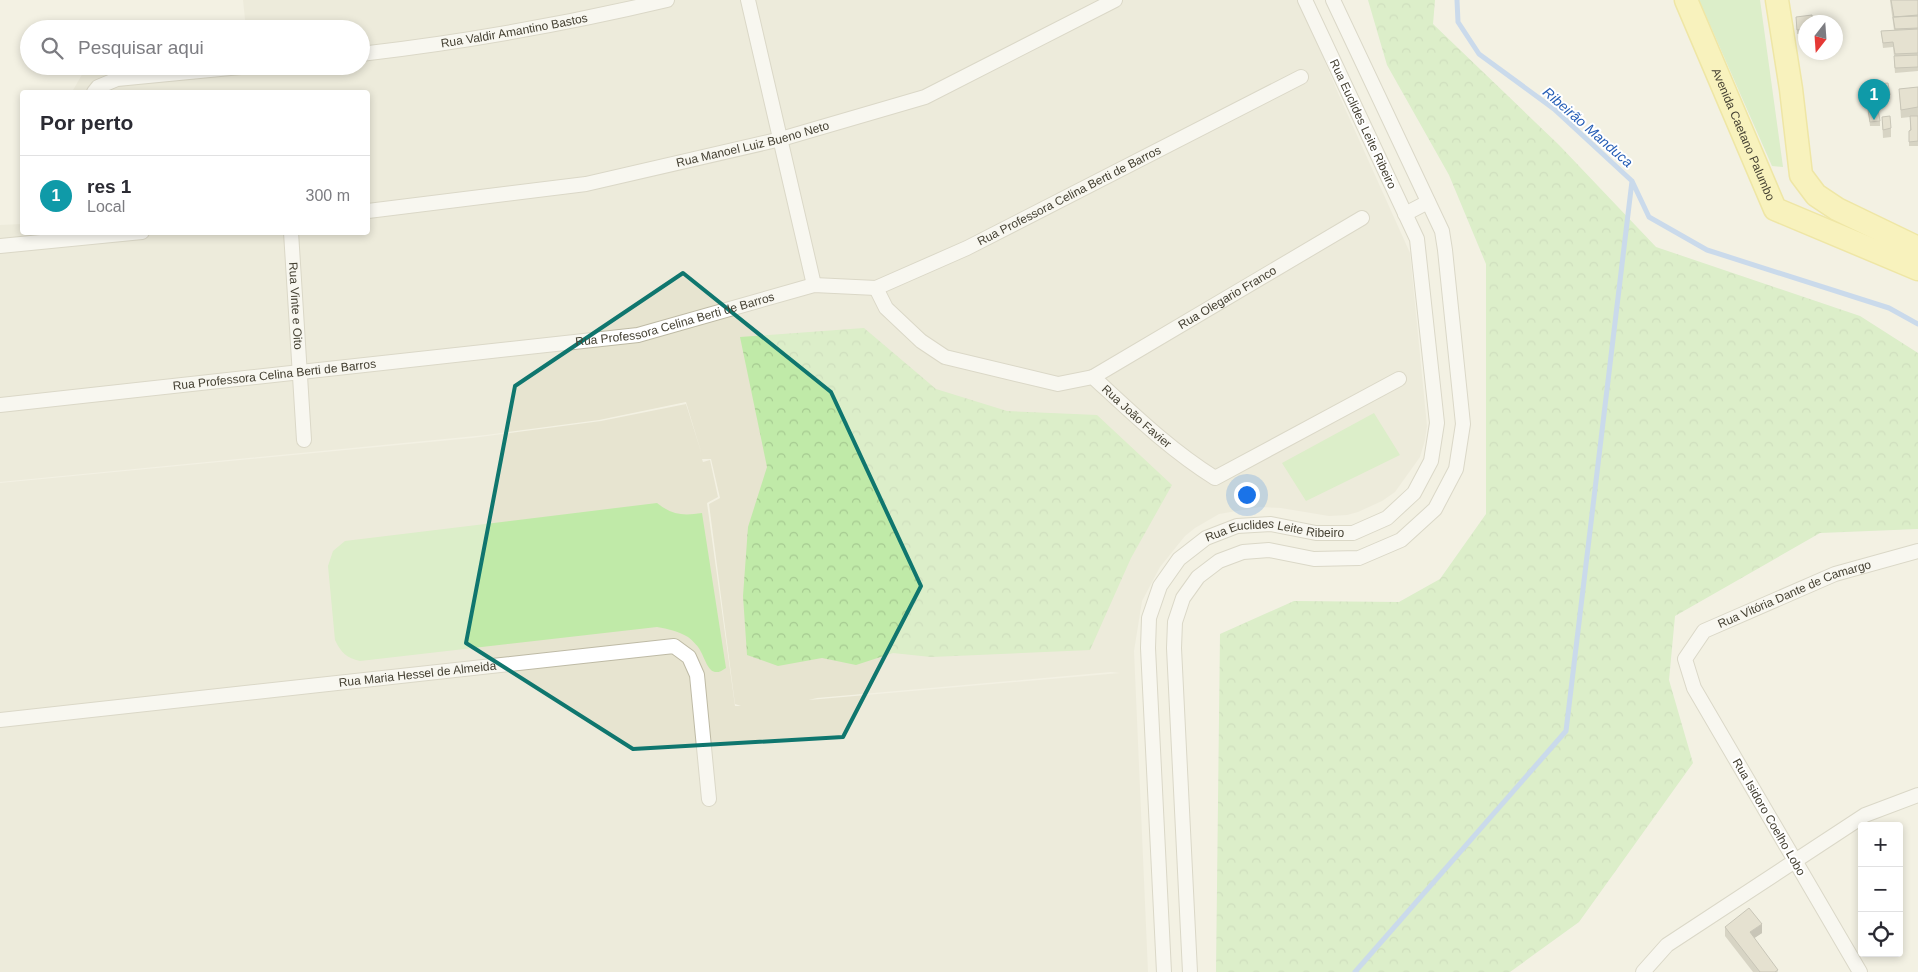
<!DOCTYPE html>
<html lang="pt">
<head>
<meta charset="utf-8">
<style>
	body { margin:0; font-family:Arial,sans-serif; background:#f2f2f3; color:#2b2b33 }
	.controls { position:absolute; right:15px; bottom:15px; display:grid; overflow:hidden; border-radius:5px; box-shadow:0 2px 8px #0003 }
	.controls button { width:45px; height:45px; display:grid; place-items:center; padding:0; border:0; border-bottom:1px solid #e1e1e2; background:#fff; color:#2b2b33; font:25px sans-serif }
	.compass { position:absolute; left:1798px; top:15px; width:45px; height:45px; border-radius:50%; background:#fff; box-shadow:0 2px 8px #0003; rotate:197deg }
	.you { position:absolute; left:1246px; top:494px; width:18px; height:18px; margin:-12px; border:4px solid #fff; border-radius:50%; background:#1a73e8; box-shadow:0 0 0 8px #1a73e833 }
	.badge { display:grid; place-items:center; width:32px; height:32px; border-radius:50%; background:#1a73e8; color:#fff; font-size:16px; font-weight:700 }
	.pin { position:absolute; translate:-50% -41px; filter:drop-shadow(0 1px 2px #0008) }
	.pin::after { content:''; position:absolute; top:26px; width:18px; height:15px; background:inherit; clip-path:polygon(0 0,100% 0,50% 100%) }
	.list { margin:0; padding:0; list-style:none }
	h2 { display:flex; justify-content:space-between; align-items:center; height:65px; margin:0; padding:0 20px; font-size:21px }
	h2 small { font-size:16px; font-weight:400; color:#7c7c81 }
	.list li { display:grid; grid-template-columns:32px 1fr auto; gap:15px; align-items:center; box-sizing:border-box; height:80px; padding:0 20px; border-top:1px solid #e1e1e2 }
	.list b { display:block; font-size:19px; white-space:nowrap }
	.list p { margin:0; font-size:16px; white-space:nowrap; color:#7c7c81 }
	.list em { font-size:16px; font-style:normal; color:#7c7c81 }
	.icon { flex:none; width:28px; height:28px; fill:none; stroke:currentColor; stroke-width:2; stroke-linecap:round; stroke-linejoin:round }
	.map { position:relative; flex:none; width:1918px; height:972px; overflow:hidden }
	.search { position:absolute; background:#fff; box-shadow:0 2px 8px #0003; left:20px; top:20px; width:350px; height:55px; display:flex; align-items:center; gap:12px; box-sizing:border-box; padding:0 18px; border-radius:28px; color:#7c7c81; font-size:19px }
	.panel { position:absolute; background:#fff; box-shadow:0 2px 8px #0003; left:20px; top:90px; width:350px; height:145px; border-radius:5px }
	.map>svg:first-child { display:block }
	.residential { fill:#e7e4d0; fill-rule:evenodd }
	.green { fill:#c0eaa8 }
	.forest { fill:url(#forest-crowns) }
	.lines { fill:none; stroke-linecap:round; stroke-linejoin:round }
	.stream { stroke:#9abef4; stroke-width:5 }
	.street-casing { stroke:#bebaa5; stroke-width:16 }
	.primary-casing { stroke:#eada59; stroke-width:25 }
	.street { stroke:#fff; stroke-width:14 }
	.primary { stroke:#fff48f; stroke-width:22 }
	.wall { fill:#b7b29e }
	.shaded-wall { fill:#959181 }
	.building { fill:#d5cfb8; stroke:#959181 }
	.marked { fill:none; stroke:#0f766e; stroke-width:4; stroke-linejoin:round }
	.labels { text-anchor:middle; stroke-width:4; stroke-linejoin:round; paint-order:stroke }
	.street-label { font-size:12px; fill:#454133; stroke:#fff }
	.water-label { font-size:14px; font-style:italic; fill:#265eb6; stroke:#fff }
</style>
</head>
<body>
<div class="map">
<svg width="1918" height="972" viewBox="0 0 1918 972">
	<defs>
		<pattern id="forest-crowns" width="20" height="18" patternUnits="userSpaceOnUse" patternTransform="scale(1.25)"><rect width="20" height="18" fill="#c0eaa8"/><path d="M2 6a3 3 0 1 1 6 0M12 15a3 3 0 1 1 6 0" fill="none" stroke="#a6ca91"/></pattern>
	</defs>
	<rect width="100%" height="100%" fill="#f3f1e3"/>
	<path class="residential" d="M243 0H1299L1338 93 1410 253 1427 426 1425 440 1420 457 1395 492 1382 501 1358 512 1347 515 1329 516 1281 508 1260 507 1219 514 1195 528 1185 536 1160 567 1142 601 1134 651 1148 972H0V483L472 438 601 421 686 404 702 455 686 402 599 420 486 435 0 482V225L22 224V232H368V92H72L84 71 91 66H361V29H246ZM702 459H711L720 498 709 504 735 704 741 706H735L707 503 718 497 710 460 703 462ZM1111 672 1120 673 809 700 817 698Z"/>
	<path class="green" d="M1699 0H1760L1783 167 1772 166Z
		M1374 413 1400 455 1306 501 1282 463Z
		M657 503C672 515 683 516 702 513L726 668C710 680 707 663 701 652 699 647 693 641 688 637 678 631 668 629 657 627L360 661C347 658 341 653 335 640L328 566 333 551 345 541Z"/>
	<path class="forest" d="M1368 0H1435L1433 24 1559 145 1656 247 1860 316 1918 353V529L1820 533 1675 616 1669 680 1693 763 1579 922 1510 972H1216L1220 634 1294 601 1399 602 1440 579 1486 514V264L1449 175 1387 65Z
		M864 328 936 389 1007 411 1097 415 1172 485 1131 558 1090 650 931 657 893 653 856 665 822 658 778 666 747 655 743 596 748 527 767 467 740 337Z"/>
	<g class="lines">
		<path class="stream" d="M1457 0 1458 22 1479 54 1554 109 1632 181 1649 217 1707 250 1889 308 1918 324
			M1355 972 1566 731 1632 181"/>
		<g class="street-casing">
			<g id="street">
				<path d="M748 0 814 285"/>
				<path id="s1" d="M361 54C464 42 566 24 667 0"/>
				<path d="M94 92 98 87 117 79 251 66"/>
				<path id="s2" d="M368 211 586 184 781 139 925 97 1115 0"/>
				<path d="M1405 214 1428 202"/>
				<path id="s3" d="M291 232 304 440"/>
				<path d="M0 246 142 232"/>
				<path id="s4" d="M876 288 886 308 921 341 945 357 1058 384 1093 377C1132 413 1170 450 1215 478L1399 379"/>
				<path id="s5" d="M1093 377 1362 218"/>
				<path id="s6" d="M0 405 638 335 814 285 876 288 967 248 1301 77"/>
				<path id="s7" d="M0 720 674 646 689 657 697 675 709 799"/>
				<path id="s8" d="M1164 972 1148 648 1149 618 1160 586 1179 559 1206 538 1237 526 1271 524 1316 533H1353L1387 518 1414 493 1431 461 1437 423 1417 239 1305 0"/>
				<path d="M1190 972 1174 648 1175 622 1183 598 1198 577 1219 561 1243 552 1269 550 1314 559 1359 558 1401 540 1435 509 1456 469 1463 424 1445 250 1442 231 1333 0"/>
				<path d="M1643 972 1667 945 1865 815 1918 795"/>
				<path id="s9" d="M1860 972 1694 688 1685 659 1704 631 1835 574 1918 551"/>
			</g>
		</g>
		<g class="primary-casing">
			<g id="primary">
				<path id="s10" d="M1686 0 1775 209 1918 269"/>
				<path d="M1777 0 1791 89 1801 175 1816 195 1837 209 1918 248"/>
			</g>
		</g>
		<use href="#street" class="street"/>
		<use href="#primary" class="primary"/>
	</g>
	<path class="wall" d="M1890 0H1918V71L1895 73 1894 61V56L1893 47 1883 48 1881 31 1894 30Z
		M1796 17 1806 22V34H1797Z
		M1877 84 1890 95V99L1879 100Z
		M1918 87V146H1909V131L1910 130V117L1901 118 1899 89Z
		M1868 110 1880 121V126H1870Z
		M1882 117 1891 128V137L1883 138Z
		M1725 927 1762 933 1754 938 1778 972H1753L1725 936Z"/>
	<path class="shaded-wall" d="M1762 924V933L1750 941V932Z"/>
	<path class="building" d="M1891 0H1918V15L1894 17Z
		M1812 15 1813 22H1806V29L1797 30 1796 17Z
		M1918 16V28L1895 29 1893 17Z
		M1918 29V53L1895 54 1893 42 1883 43 1881 31Z
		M1918 55V67L1895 68 1894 56Z
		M1888 83 1890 95 1879 96 1877 84Z
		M1918 87V107L1901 110 1899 89Z
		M1878 109 1880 121 1870 122 1868 110Z
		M1890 116 1891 128 1883 130 1882 117Z
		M1910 116H1918V141L1909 142V131L1911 130Z
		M1749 908 1762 924 1750 932 1778 970 1775 972H1760L1725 927Z"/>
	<path d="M0 0H1918V972H0ZM683 273 831 392 921 586 843 737 633 749 466 643 515 386Z" fill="#f3f1e3" fill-opacity=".55" fill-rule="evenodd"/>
	<path class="marked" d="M683 273 831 392 921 586 843 737 633 749 466 643 515 386Z"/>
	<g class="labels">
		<g class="street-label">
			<text dy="4" stroke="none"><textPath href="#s1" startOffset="155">Rua Valdir Amantino Bastos</textPath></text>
			<text transform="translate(1363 124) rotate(65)" y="4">Rua Euclides Leite Ribeiro</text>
			<text dy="4" stroke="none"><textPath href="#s10" startOffset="146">Avenida Caetano Palumbo</textPath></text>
			<text dy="4" stroke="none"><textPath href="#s2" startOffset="391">Rua Manoel Luiz Bueno Neto</textPath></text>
			<text dy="4" stroke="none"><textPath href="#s6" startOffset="1101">Rua Professora Celina Berti de Barros</textPath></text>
			<text dy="4" stroke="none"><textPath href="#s5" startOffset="156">Rua Olegario Franco</textPath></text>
			<text dy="4" stroke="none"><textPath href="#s3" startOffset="74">Rua Vinte e Oito</textPath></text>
			<text dy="4" stroke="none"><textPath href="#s6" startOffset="681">Rua Professora Celina Berti de Barros</textPath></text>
			<text dy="4" stroke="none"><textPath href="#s6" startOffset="276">Rua Professora Celina Berti de Barros</textPath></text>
			<text dy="4" stroke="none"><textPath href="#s4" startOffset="310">Rua João Favier</textPath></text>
			<text dy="4" stroke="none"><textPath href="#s8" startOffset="526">Rua Euclides Leite Ribeiro</textPath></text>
			<text dy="4" stroke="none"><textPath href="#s9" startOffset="491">Rua Vitória Dante de Camargo</textPath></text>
			<text dy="4" stroke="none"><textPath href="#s7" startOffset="420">Rua Maria Hessel de Almeida</textPath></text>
			<text transform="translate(1769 817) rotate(60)" y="4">Rua Isidoro Coelho Lobo</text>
		</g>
		<g class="water-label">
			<text transform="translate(1588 127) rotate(41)" y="5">Ribeirão Manduca</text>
		</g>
	</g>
</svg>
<div class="controls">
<button>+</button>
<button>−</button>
<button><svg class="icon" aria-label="locate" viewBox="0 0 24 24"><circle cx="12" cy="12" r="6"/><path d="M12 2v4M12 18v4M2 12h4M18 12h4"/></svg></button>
</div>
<svg class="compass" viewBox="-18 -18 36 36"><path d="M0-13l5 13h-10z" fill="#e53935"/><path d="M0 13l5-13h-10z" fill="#7c7c81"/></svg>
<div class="you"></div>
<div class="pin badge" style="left:1874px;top:120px;background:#0f9aa8">1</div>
<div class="search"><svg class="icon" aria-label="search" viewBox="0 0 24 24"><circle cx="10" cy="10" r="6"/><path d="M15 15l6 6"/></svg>Pesquisar aqui</div>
<section class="panel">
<h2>Por perto<small></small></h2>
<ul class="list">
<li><span class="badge" style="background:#0f9aa8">1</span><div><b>res 1</b><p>Local</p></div><em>300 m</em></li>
</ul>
</section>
</div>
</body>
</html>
